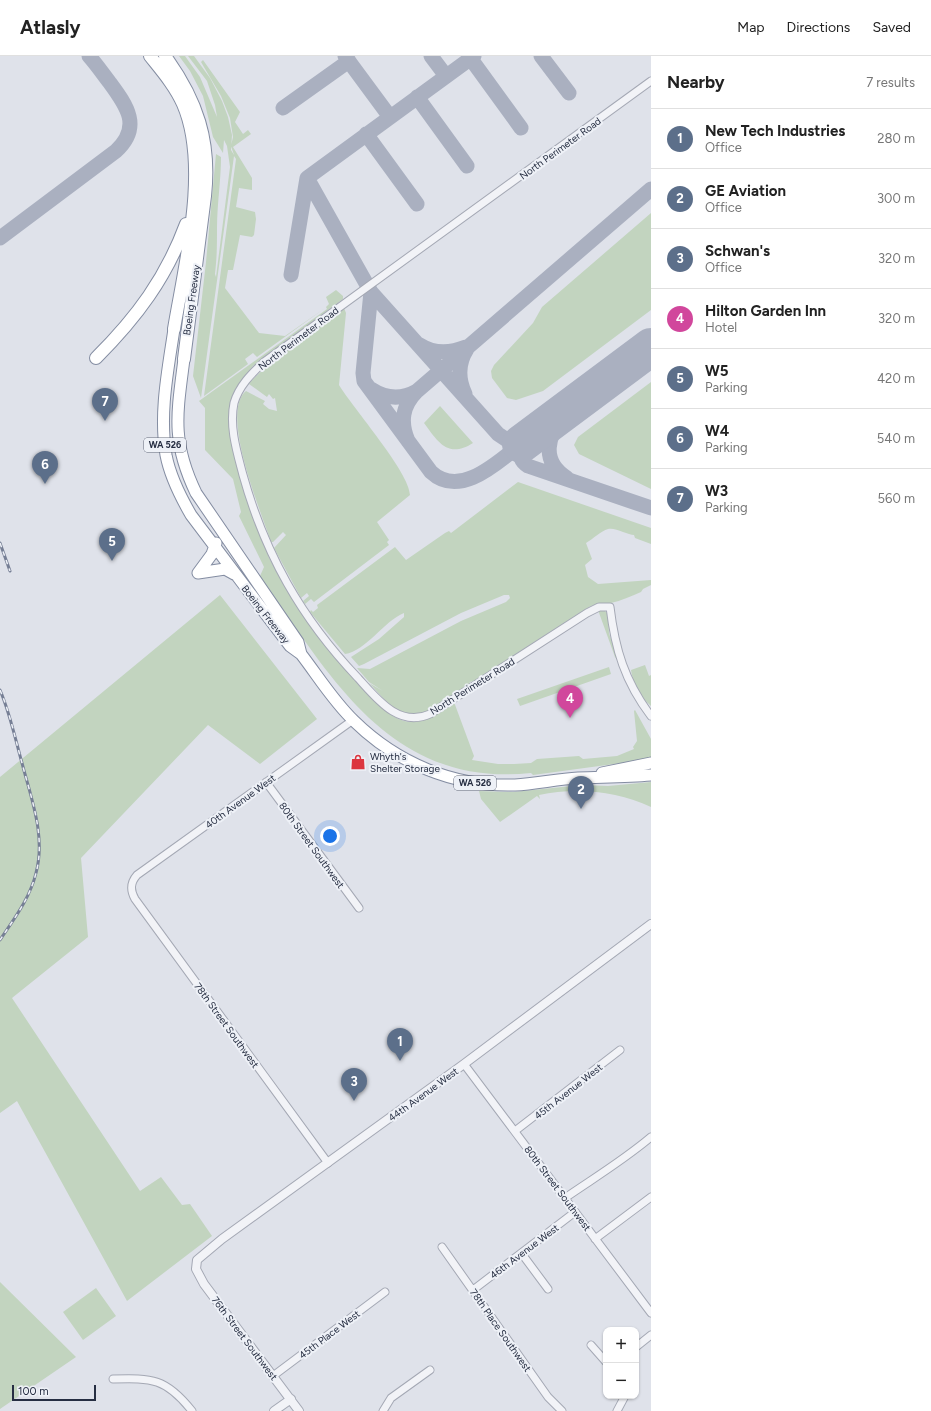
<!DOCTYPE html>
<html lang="en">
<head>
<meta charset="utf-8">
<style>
	body { margin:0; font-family:Figtree,sans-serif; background:#f2f2f2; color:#222 }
	.controls { position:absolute; right:12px; bottom:12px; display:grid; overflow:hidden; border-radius:8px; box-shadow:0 1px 3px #0004 }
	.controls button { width:36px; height:36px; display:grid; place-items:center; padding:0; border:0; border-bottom:1px solid #e0e0e0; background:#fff; color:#222; font:20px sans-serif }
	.scale { position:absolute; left:12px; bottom:10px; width:84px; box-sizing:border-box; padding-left:4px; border:2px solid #262e42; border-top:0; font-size:11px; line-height:14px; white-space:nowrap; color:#262e42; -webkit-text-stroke:3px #eef1f7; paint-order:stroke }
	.you { position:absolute; left:330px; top:780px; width:14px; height:14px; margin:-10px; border:3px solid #fff; border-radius:50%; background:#1a73e8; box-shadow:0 0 0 6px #1a73e833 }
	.badge { display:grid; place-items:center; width:26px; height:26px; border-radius:50%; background:#0b8043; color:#fff; font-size:13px; font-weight:700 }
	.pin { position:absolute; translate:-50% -33px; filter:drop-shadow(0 1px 2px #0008) }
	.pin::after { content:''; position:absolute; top:21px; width:14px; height:12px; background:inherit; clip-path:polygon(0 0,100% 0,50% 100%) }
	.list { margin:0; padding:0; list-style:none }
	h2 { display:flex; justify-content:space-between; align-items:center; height:52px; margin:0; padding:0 16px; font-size:17px }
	h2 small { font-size:13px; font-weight:400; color:#767676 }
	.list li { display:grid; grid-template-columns:26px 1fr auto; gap:12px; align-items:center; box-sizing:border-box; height:60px; padding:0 16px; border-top:1px solid #e0e0e0 }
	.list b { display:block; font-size:15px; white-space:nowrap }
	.list p { margin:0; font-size:13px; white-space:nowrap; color:#767676 }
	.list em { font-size:13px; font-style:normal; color:#767676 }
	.map { position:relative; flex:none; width:651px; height:1355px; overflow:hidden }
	header { display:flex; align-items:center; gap:24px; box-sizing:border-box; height:56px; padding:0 20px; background:#fff; border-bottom:1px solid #e0e0e0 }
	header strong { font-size:19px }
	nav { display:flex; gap:22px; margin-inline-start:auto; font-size:14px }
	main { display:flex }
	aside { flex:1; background:#fff }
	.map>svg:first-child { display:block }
	.green { fill:#c2d4bf }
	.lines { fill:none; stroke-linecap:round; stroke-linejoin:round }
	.taxiway { stroke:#aab0c0; stroke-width:15 }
	.runway { stroke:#aab0c0; stroke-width:38 }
	.minor-casing { stroke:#a4a8b4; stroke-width:9 }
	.tertiary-casing { stroke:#a4a8b4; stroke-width:10 }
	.trunk-casing { stroke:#848da2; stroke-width:13 }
	.motorway-casing { stroke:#848da2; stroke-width:14 }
	.minor { stroke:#f2f3f7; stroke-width:7 }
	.tertiary { stroke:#f2f3f7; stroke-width:8 }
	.trunk { stroke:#fff; stroke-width:11 }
	.motorway { stroke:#fff; stroke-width:12 }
	.rail-casing { stroke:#767f95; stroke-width:3 }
	.rail { stroke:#eef1f7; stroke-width:1.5; stroke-dasharray:4.5; stroke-linecap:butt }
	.labels { text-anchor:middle; stroke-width:4; stroke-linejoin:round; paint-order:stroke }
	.shield { fill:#eef1f7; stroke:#626878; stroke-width:1 }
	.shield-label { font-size:9px; font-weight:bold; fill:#262e42 }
	.street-label { font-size:10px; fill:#262e42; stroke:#eef1f7 }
	.poi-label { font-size:10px; fill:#262e42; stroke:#eef1f7; text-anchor:start }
</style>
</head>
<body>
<header>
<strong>Atlasly</strong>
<nav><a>Map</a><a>Directions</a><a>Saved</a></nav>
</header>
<main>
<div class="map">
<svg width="651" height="1355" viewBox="0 0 651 1355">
	<rect width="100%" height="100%" fill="#dfe2ea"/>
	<path class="green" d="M179 0H185L200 21 217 61 215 49 207 25 188 0H194L210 22 222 45 228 61 232 79 231 94 234 99 231 90 233 81 230 62 221 40 201 6 203 4 240 56 235 66 243 78 248 74 251 78 233 91 252 122V134L239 132 236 151 255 156 256 163 254 179 252 181 240 179 233 214H228L225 232 259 277 285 280 325 252 257 301 253 297 245 303 248 308 204 340 236 103 234 100 201 342 193 320 206 206 216 98 221 101C221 124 217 148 217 172 217 189 217 201 215 218L216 221 230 111 227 90 224 84 223 97 213 81 203 40 190 15Z
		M651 157V254L543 335 516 344 507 342 492 322 491 315 494 309 533 267 542 251Z
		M336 234 343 240V243L253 310 241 325 234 339 229 363 269 502 302 557 393 660C418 675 433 659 454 646L474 700 472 704 498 708H514L531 707 537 703 579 700 583 703 617 700 634 693 633 691 637 685 634 655 635 654 651 683V703L533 719 531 717C390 732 330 620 260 520L264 511 239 460 241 456 233 423 205 394V352L199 345 327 253 326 251 329 248 326 241Z
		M344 252 346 257 339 329C353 352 410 417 410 439L377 466 389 484 387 486 389 489 314 546 311 543 305 548 303 545 309 540 307 537 301 542 274 492 286 479 283 476 273 486H271C262 458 219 357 246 335L265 345 263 348 269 353 277 355 275 342 273 343 269 338 267 341 249 328 251 325 270 307Z
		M651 326V433L579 398 574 389 578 381Z
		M440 350 473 387C448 403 438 386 424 367Z
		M518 426 651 472V488L635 482 634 479C628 479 615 471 608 473 601 475 593 483 586 487L592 503 585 509 588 521 598 528 651 524V529L643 533 641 536C631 540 621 545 611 547 603 549 597 547 589 551L474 625 470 626 469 628C451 640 424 667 401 656 388 650 379 637 369 627L383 635 369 626 357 612 370 613 461 565 506 546 510 542 509 539H504L461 557 364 608 359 610 351 601 379 583 404 561V557C384 565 366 595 345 598L310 556 311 554 313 556 318 552 317 549 395 491 406 504 445 477 449 475 451 477Z
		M220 539 317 663 260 708 208 669 81 802 88 881 12 942 140 1135 161 1121 182 1149 190 1148 212 1180 127 1245 17 1045 0 1057V721Z
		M598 554H604L608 558 609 577 618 605 615 601Z
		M645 609 649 620 651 619V650C638 638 634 631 631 614Z
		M609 611 611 618 520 650 517 643Z
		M651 726V751C617 735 576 731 539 739L540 743 537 740 500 766 481 743 479 735 513 736 582 729 608 730Z
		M0 1226 76 1301 0 1353Z
		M96 1232 116 1260 83 1284 63 1256Z"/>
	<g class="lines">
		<path class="taxiway" d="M345 0 390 61
			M431 0 446 20
			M474 0 307 122 371 236 498 378 513 388H521
			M541 0 569 37
			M471 3 521 72
			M417 41 467 110
			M283 52 349 5
			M366 78 417 148
			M0 182 116 95C142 71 127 50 110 27 103 18 97 9 89 0
			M291 219 307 122
			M371 236 363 317 364 325 431 416C460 443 498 406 521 388
			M420 289C434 298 451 297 466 291
			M371 333C386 343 401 344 417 335
			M465 338C458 323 458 307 467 293
			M563 357C549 380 539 404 567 422
			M408 385C400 366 402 350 417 335L651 133
			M521 388C521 398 518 404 528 410L651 452"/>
		<path class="runway" d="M521 388 651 291"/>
		<g class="minor-casing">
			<path id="minor" d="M651 25 264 306C251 318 239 330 234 347 229 371 237 396 243 419 265 498 301 562 358 622 377 643 399 672 430 658L587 557 599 551H610C615 593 625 626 651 660
				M266 726 359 852
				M464 1008 651 1257
				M515 1075 620 994
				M328 1107 135 843C130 834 130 827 137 819L353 664
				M565 1142C594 1122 624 1104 651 1081
				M595 1183 651 1141
				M442 1191 548 1341 562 1355
				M522 1198 548 1233
				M473 1234 575 1156
				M591 1289 606 1306
				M636 1291 651 1279
				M273 1320 385 1236
				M113 1323C152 1322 166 1322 192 1355
				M383 1355 391 1342 430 1314
				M617 1355 625 1340"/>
		</g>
		<g class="tertiary-casing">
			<path id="tertiary" d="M274 1355 291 1343
				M299 1355 204 1228 196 1213 197 1204 222 1183 464 1008 651 868"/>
		</g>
		<g class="trunk-casing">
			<path id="trunk" d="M174 273C168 314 159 357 166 399 170 420 180 440 191 459L290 590 301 598C318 620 333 645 354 665 397 707 453 731 515 729 536 728 557 723 578 722 602 721 627 721 651 719
				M184 303C177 358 171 385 196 437L298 586 301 598
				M198 517 212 498 216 487
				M198 517 225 513 234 518
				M602 717 651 707"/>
		</g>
		<g class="motorway-casing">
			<path id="motorway" d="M150 0C162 15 175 30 183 48 210 110 185 207 174 273
				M165 0C197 44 211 85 205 140L184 303
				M96 302C137 261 166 222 186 168"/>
		</g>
		<use href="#minor" class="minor"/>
		<use href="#tertiary" class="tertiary"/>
		<use href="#trunk" class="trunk"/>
		<use href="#motorway" class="motorway"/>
		<g class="rail-casing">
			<path id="rail" d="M0 487 10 515
				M0 634C10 657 15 682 22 707 31 742 46 780 36 817 30 842 14 863 0 884"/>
		</g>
		<use href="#rail" class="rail"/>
	</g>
	<defs>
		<g id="shop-bare" transform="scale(1.2)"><path d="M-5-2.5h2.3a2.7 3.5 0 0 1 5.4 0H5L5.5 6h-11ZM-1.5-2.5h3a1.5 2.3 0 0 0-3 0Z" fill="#dc363f" stroke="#eef1f7" stroke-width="2.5" paint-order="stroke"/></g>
	</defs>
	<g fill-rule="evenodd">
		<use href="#shop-bare" x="358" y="706"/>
	</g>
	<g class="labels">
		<g class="shield">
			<rect x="144" y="382" width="42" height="14" rx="3"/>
			<rect x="454" y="720" width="42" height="14" rx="3"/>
		</g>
		<g class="shield-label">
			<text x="165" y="392">WA 526</text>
			<text x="475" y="730">WA 526</text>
		</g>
		<g class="street-label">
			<text transform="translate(560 92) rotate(-36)" y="4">North Perimeter Road</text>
			<text transform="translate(191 244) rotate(-82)" y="4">Boeing Freeway</text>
			<text transform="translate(298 282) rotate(-37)" y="4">North Perimeter Road</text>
			<text transform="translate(266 558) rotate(52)" y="4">Boeing Freeway</text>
			<text transform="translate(472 630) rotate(-32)" y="4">North Perimeter Road</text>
			<text transform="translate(240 745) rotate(-36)" y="4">40th Avenue West</text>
			<text transform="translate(312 789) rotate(54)" y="4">80th Street Southwest</text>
			<text transform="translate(227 969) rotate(54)" y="4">78th Street Southwest</text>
			<text transform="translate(568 1035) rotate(-38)" y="4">45th Avenue West</text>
			<text transform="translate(423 1038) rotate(-36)" y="4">44th Avenue West</text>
			<text transform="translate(558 1132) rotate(53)" y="4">80th Street Southwest</text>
			<text transform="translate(524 1195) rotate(-37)" y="4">46th Avenue West</text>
			<text transform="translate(501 1274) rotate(55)" y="4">78th Place Southwest</text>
			<text transform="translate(329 1278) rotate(-37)" y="4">45th Place West</text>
			<text transform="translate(245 1282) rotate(53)" y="4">76th Street Southwest</text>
		</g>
		<g class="poi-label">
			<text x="370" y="704">Whyth's<tspan x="370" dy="12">Shelter Storage</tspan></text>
		</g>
	</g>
</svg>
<div class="controls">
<button>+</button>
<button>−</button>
</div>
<div class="scale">100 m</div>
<div class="you"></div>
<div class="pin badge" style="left:400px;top:1005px;background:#5c6f8a">1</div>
<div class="pin badge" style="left:581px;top:753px;background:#5c6f8a">2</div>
<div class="pin badge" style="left:354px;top:1045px;background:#5c6f8a">3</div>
<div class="pin badge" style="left:570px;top:662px;background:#d1479c">4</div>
<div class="pin badge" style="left:112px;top:505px;background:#5c6f8a">5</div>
<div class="pin badge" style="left:45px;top:428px;background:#5c6f8a">6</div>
<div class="pin badge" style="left:105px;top:365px;background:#5c6f8a">7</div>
</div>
<aside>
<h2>Nearby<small>7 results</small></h2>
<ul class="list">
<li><span class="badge" style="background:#5c6f8a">1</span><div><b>New Tech Industries</b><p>Office</p></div><em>280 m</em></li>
<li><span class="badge" style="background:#5c6f8a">2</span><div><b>GE Aviation</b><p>Office</p></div><em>300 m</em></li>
<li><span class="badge" style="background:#5c6f8a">3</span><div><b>Schwan's</b><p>Office</p></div><em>320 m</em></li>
<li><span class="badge" style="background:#d1479c">4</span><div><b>Hilton Garden Inn</b><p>Hotel</p></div><em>320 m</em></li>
<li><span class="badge" style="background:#5c6f8a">5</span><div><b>W5</b><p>Parking</p></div><em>420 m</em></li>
<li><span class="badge" style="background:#5c6f8a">6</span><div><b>W4</b><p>Parking</p></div><em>540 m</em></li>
<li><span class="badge" style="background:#5c6f8a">7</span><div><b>W3</b><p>Parking</p></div><em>560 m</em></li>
</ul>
</aside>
</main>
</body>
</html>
